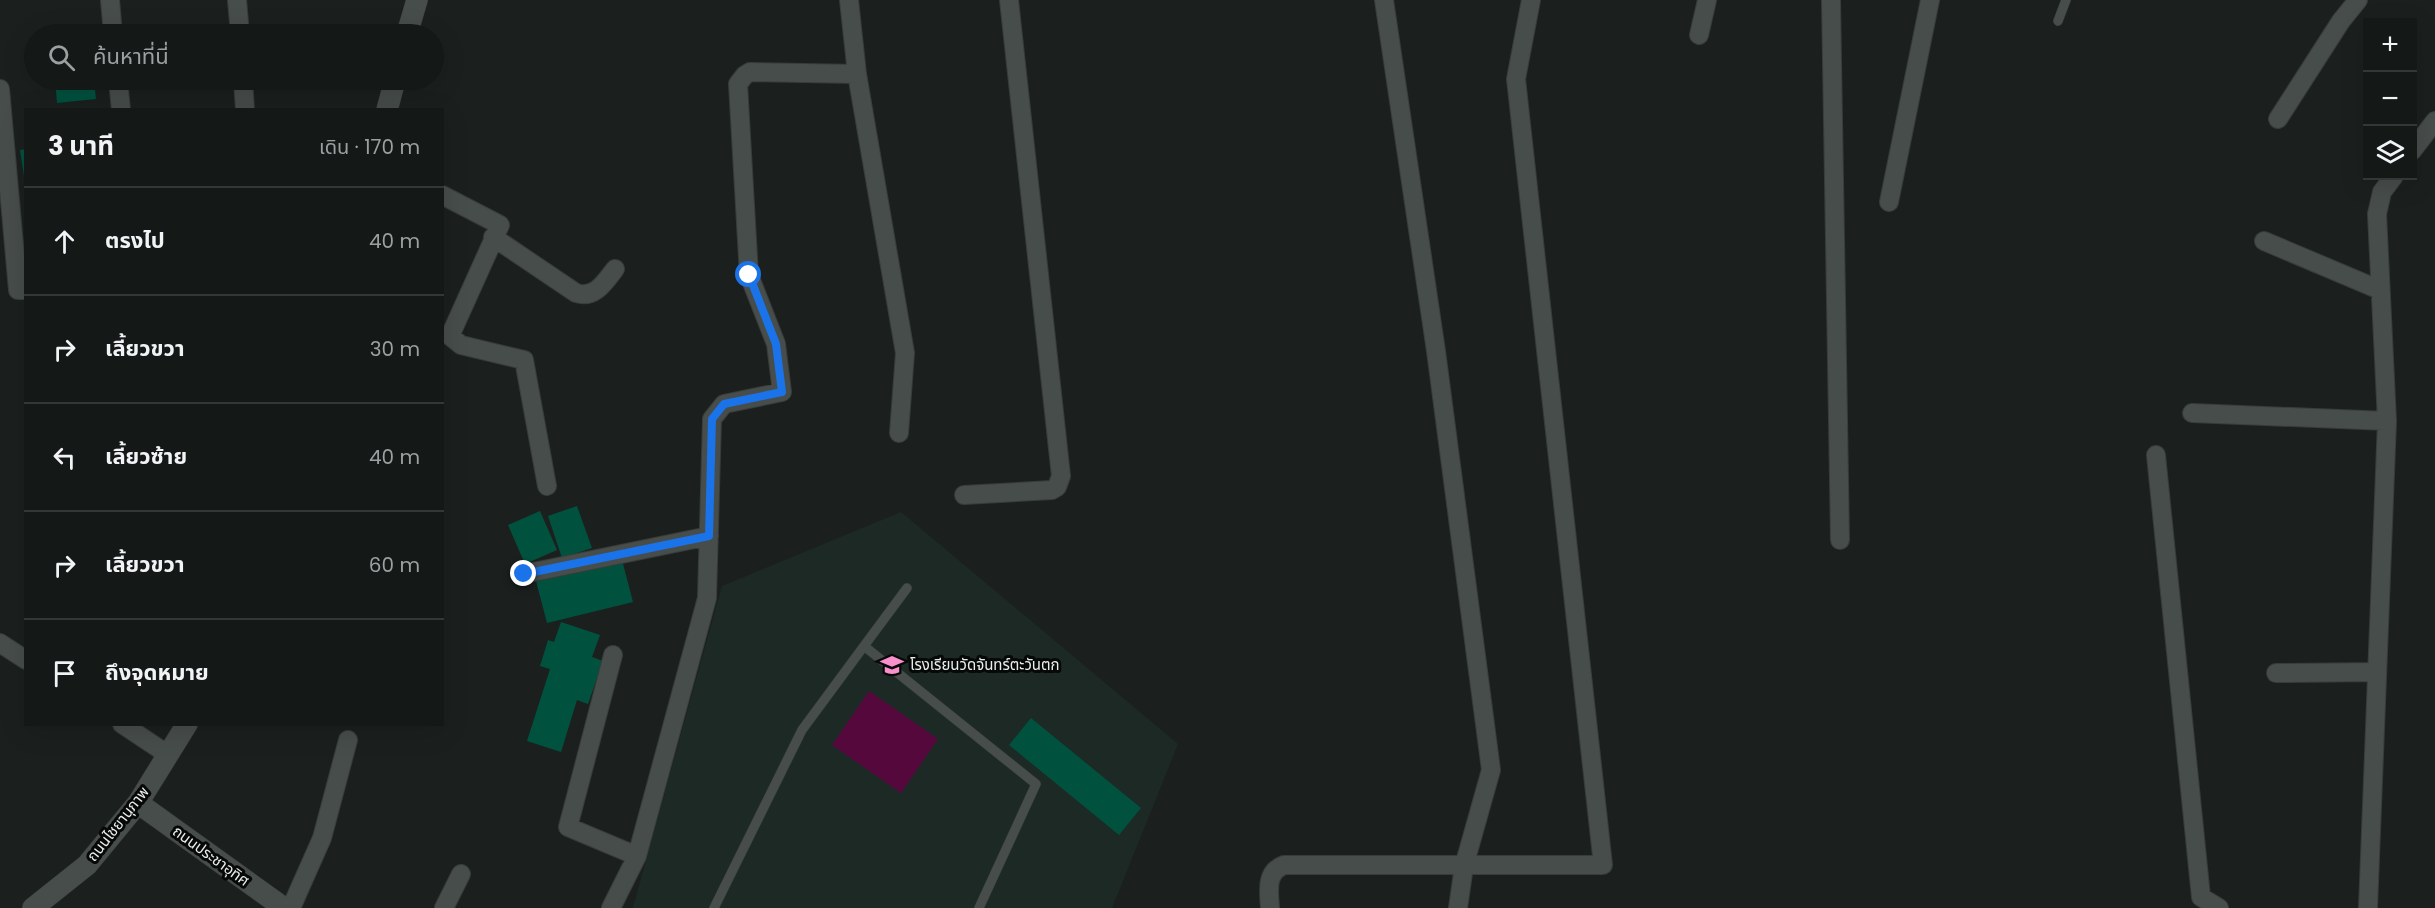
<!DOCTYPE html>
<html lang="th">
<head>
<meta charset="utf-8">
<style>
	body { margin:0; font-family:Poppins,"Noto Sans Thai",sans-serif; background:#212523; color:#f1f3f6 }
	.controls { position:absolute; right:18px; top:18px; display:grid; overflow:hidden; border-radius:0px; box-shadow:0 6px 24px #0002 }
	.controls button { width:54px; height:54px; display:grid; place-items:center; padding:0; border:0; border-bottom:2px solid #333735; background:#141816; color:#f1f3f6; font:30px sans-serif }
	.stop { position:absolute; width:18px; height:18px; margin:-14px; border:4px solid #1a73e8; border-radius:50%; background:#fff }
	.stop.end { background:#1a73e8; border-color:#fff; box-shadow:0 2px 6px #0008 }
	.list { margin:0; padding:0; list-style:none }
	h2 { display:flex; justify-content:space-between; align-items:center; height:78px; margin:0; padding:0 24px; font-size:26px }
	h2 small { font-size:20px; font-weight:400; color:#9da0a1 }
	.list li { display:grid; grid-template-columns:39px 1fr auto; gap:18px; align-items:center; box-sizing:border-box; height:108px; padding:0 24px; border-top:2px solid #333735 }
	.list b { display:block; font-size:22px; white-space:nowrap }
	.list em { font-size:20px; font-style:normal; color:#9da0a1 }
	.icon { flex:none; width:33px; height:33px; fill:none; stroke:currentColor; stroke-width:2; stroke-linecap:round; stroke-linejoin:round }
	.map { position:relative; flex:none; width:2435px; height:908px; overflow:hidden }
	.search { position:absolute; background:#141816; box-shadow:0 6px 24px #0002; left:24px; top:24px; width:420px; height:66px; display:flex; align-items:center; gap:15px; box-sizing:border-box; padding:0 21px; border-radius:33px; color:#9da0a1; font-size:22px }
	.panel { position:absolute; background:#141816; box-shadow:0 6px 24px #0002; left:24px; top:108px; width:420px; height:618px; border-radius:0px }
	.map>svg:first-child { display:block }
	.built { fill:#1d2925 }
	.grass { fill:#54083c }
	.building { fill:#00523f }
	.lines { fill:none; stroke-linecap:round; stroke-linejoin:round }
	.service-casing { stroke:#383c3a; stroke-width:10 }
	.minor-casing { stroke:#383c3a; stroke-width:20 }
	.tertiary-casing { stroke:#383c3a; stroke-width:22 }
	.service { stroke:#474d4b; stroke-width:9 }
	.minor { stroke:#474d4b; stroke-width:18 }
	.tertiary { stroke:#474d4b; stroke-width:21 }
	.route { stroke:#1a73e8; stroke-width:8 }
	.labels { text-anchor:middle; stroke-width:6; stroke-linejoin:round; paint-order:stroke }
	.poi-label { font-size:15px; fill:#eaeeec; stroke:#070909; text-anchor:start }
	.street-label { font-size:15px; fill:#eaeeec; stroke:#070909 }
</style>
</head>
<body>
<div class="map">
<svg width="2435" height="908" viewBox="0 0 2435 908">
	<rect width="100%" height="100%" fill="#1b201e"/>
	<path class="built" d="M901 512 1178 744 1112 908H633L722 586Z"/>
	<path class="grass" d="M869 691 938 739 901 793 832 745Z"/>
	<path class="building" d="M55 80H94L96 99 57 103Z
		M26 149V176H24L20 150Z
		M577 506 592 548 562 558 548 516Z
		M540 511 557 550 525 564 508 525Z
		M622 560 633 602 547 623 536 581Z
		M561 622 600 635 592 657 603 661 588 704 577 700 561 752 527 741 550 669 540 666 548 640 554 642Z
		M1031 718 1141 808 1119 835 1009 745Z"/>
	<g class="lines">
		<g class="service-casing">
			<path id="service" d="M2058 21 2066 0
				M864 646 907 588
				M714 908 802 730 864 646 1036 784 979 908"/>
		</g>
		<g class="minor-casing">
			<path id="minor" d="M110 0 113 34
				M237 0 240 34
				M849 0 857 74 905 353 899 433
				M1384 0 1436 351 1491 770 1464 866 1458 908
				M1831 0 1840 540
				M1699 35 1707 0
				M118 80 121 110
				M243 80 245 110
				M0 89 18 290H26
				M2278 119 2341 21 2358 0
				M2412 151 2435 121
				M442 195 500 225 450 336 461 345 524 360 547 486
				M1889 202 1930 0
				M493 237 576 293C595 299 605 282 615 269
				M2264 241 2380 290
				M2192 413 2387 421
				M2156 455 2201 897 2219 908
				M964 495 1052 490 1057 487 1061 476 1009 0
				M524 574 709 536
				M0 643 26 660
				M613 655 568 827 637 856
				M2276 673 2377 672
				M122 724 167 754
				M291 908 322 838 348 740
				M444 908 461 874
				M611 908 637 856 707 598 712 419 724 404 782 392 776 344 749 275 738 84 745 75 750 72 857 74
				M1270 908C1269 892 1265 872 1284 865H1603L1516 79 1531 0
				M2368 908 2387 421 2377 214 2382 192 2394 176"/>
		</g>
		<g class="tertiary-casing">
			<path id="tertiary" d="M407 34 417 0
				M387 110 395 80
				M138 803 284 908
				M33 908 87 865 138 803 187 724"/>
		</g>
		<use href="#service" class="service"/>
		<use href="#minor" class="minor"/>
		<use href="#tertiary" class="tertiary"/>
	</g>
	<g class="lines">
		<path class="route" d="M524 574 709 536 712 419 724 404 782 392 776 344 749 275"/>
	</g>
	<defs>
		<g id="school-bare" transform="scale(1.8)"><path d="M0-5L7-2L0 1L-7-2ZM-4 1L0 2.5L4 1V4Q0 6-4 4Z" fill="#f890cc" stroke="#070909" stroke-width="2.5" paint-order="stroke"/></g>
	</defs>
	<g fill-rule="evenodd">
		<use href="#school-bare" x="892" y="665"/>
	</g>
	<g class="labels">
		<g class="poi-label">
			<text x="910" y="670">โรงเรียนวัดจันทร์ตะวันตก</text>
		</g>
		<g class="street-label">
			<text transform="translate(118 824) rotate(-52)" y="5">ถนนไชยานุภาพ</text>
			<text transform="translate(211 856) rotate(36)" y="5">ถนนประชาอุทิศ</text>
		</g>
	</g>
</svg>
<div class="controls">
<button>+</button>
<button>−</button>
<button><svg class="icon" aria-label="layers" viewBox="0 0 24 24"><path d="M12 4l9 5-9 5-9-5zM3 14l9 5 9-5"/></svg></button>
</div>
<div class="stop" style="left:749px;top:275px"></div>
<div class="stop end" style="left:524px;top:574px"></div>
<div class="search"><svg class="icon" aria-label="search" viewBox="0 0 24 24"><circle cx="10" cy="10" r="6"/><path d="M15 15l6 6"/></svg>ค้นหาที่นี่</div>
<section class="panel">
<h2>3 นาที<small>เดิน · 170 m</small></h2>
<ul class="list">
<li><svg class="icon" aria-label="ahead" viewBox="0 0 24 24"><path d="M12 20V5M6 11l6-6 6 6"/></svg><div><b>ตรงไป</b></div><em>40 m</em></li>
<li><svg class="icon" aria-label="right" viewBox="0 0 24 24"><path d="M7 20v-9h11M14 6l5 5-5 5"/></svg><div><b>เลี้ยวขวา</b></div><em>30 m</em></li>
<li><svg class="icon" aria-label="left" viewBox="0 0 24 24"><path d="M17 20v-9H6M10 6l-5 5 5 5"/></svg><div><b>เลี้ยวซ้าย</b></div><em>40 m</em></li>
<li><svg class="icon" aria-label="right" viewBox="0 0 24 24"><path d="M7 20v-9h11M14 6l5 5-5 5"/></svg><div><b>เลี้ยวขวา</b></div><em>60 m</em></li>
<li><svg class="icon" aria-label="arrive" viewBox="0 0 24 24"><path d="M6 21V4h12l-3 4 3 4H6"/></svg><div><b>ถึงจุดหมาย</b></div></li>
</ul>
</section>
</div>
</body>
</html>
